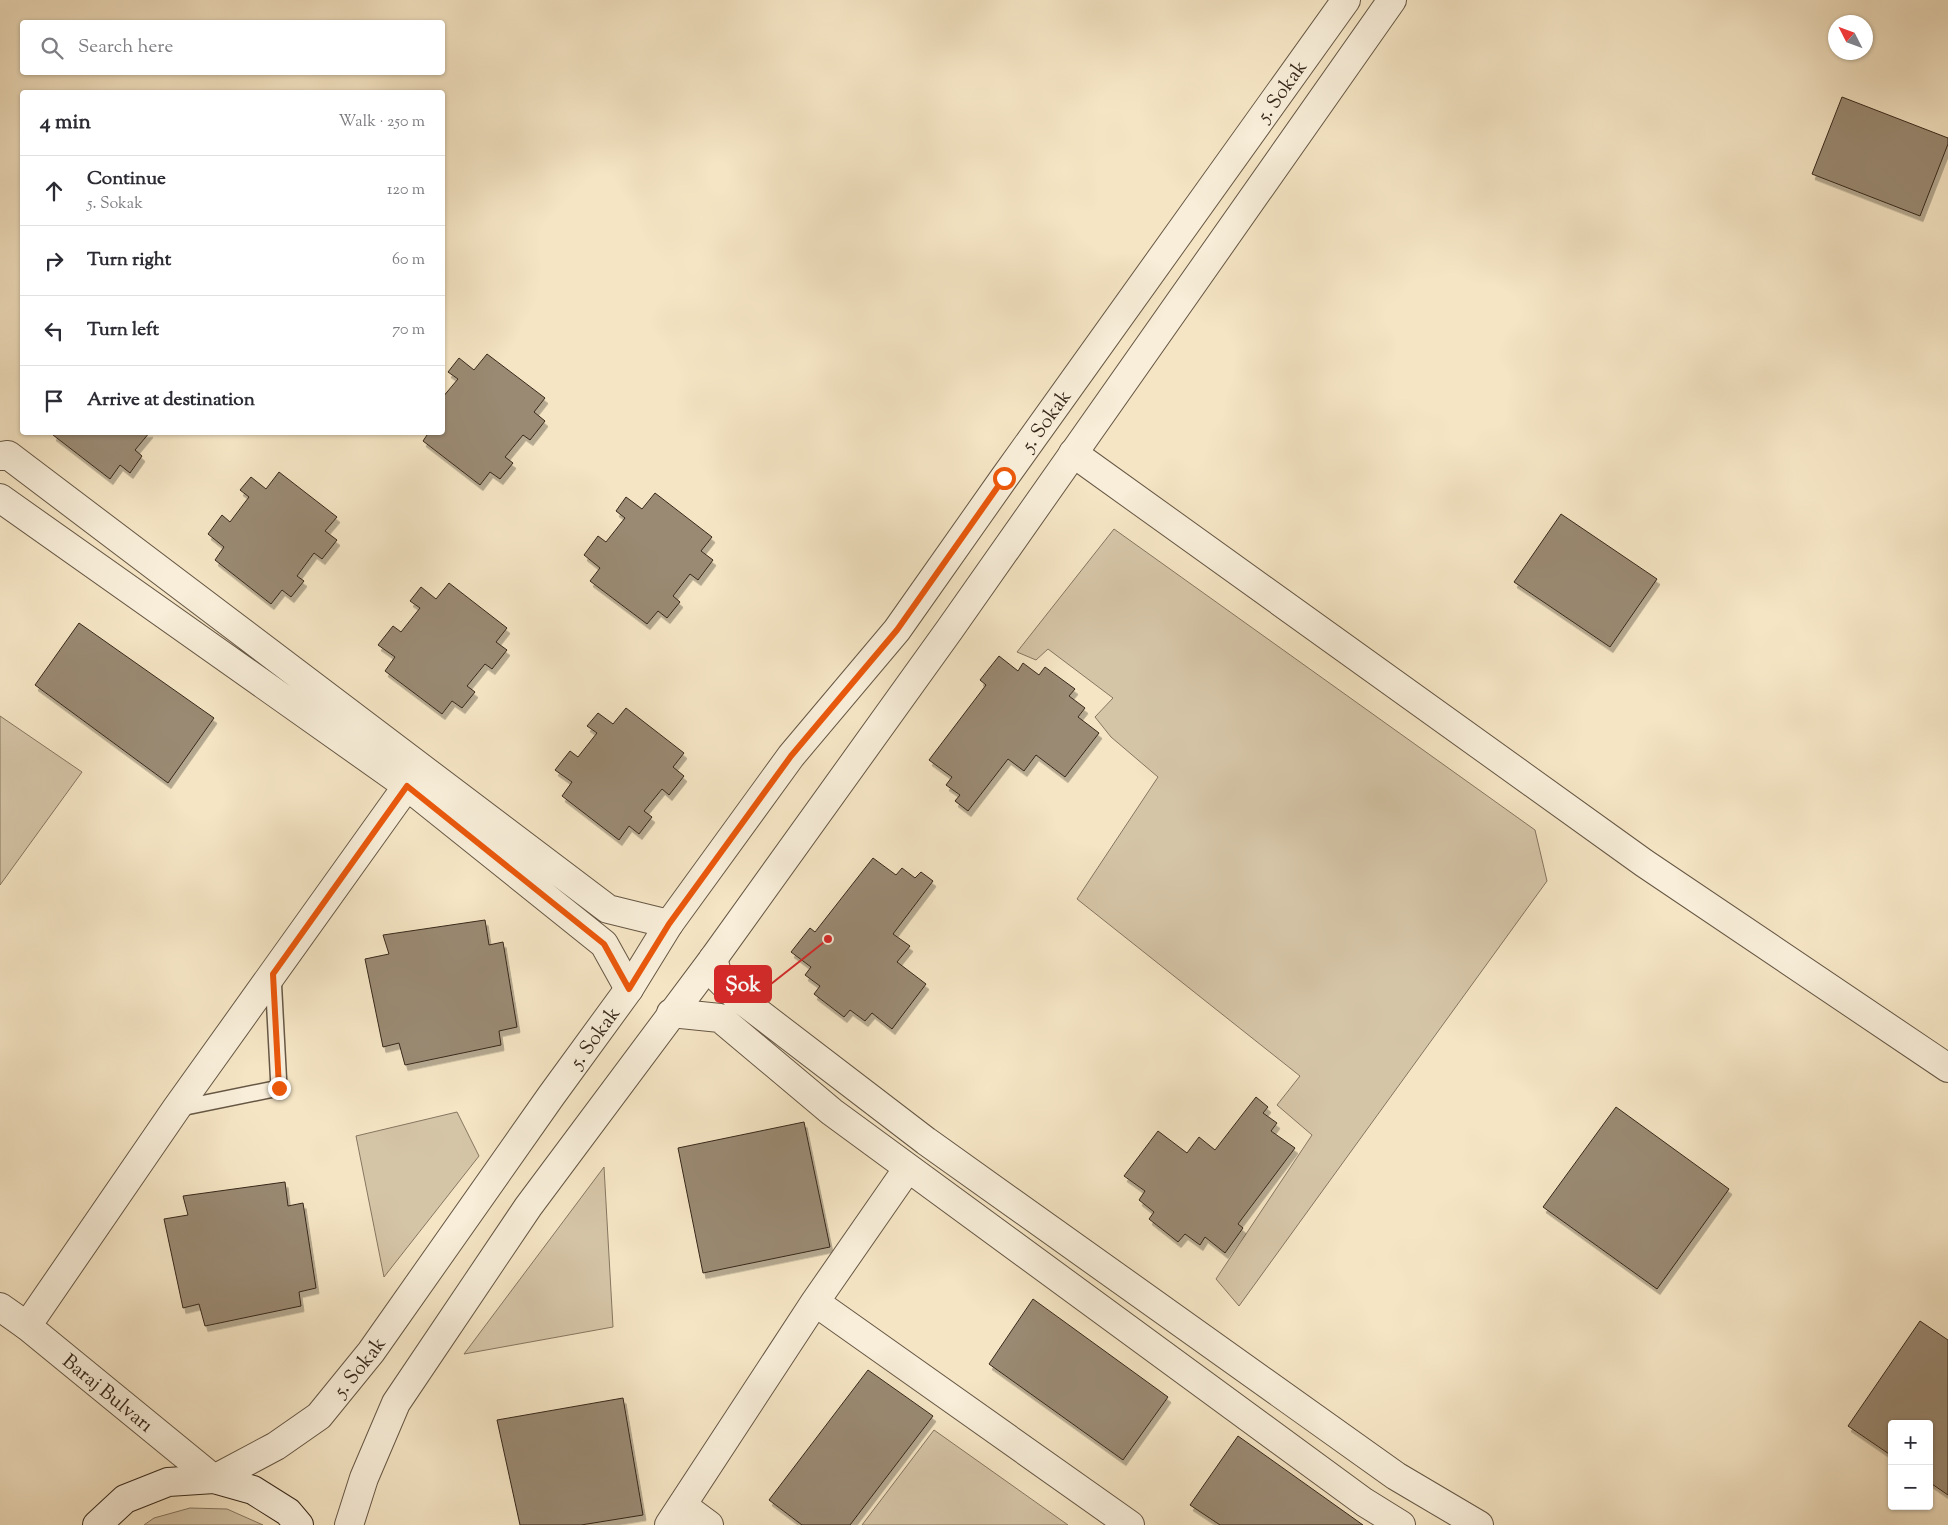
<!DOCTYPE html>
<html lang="en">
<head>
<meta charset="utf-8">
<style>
	body { margin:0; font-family:"Sorts Mill Goudy",serif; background:#f7f7f7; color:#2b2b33 }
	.controls { position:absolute; right:15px; bottom:15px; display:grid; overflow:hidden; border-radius:5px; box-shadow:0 1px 4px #0004 }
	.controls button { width:45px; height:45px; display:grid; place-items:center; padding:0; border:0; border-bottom:1px solid #e1e1e2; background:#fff; color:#2b2b33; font:25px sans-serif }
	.compass { position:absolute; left:1828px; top:15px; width:45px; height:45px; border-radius:50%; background:#fff; box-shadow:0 1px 4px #0004; rotate:312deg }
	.stop { position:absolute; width:15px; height:15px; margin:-11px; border:4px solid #ea580c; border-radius:50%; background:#fff }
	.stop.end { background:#ea580c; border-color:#fff; box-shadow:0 1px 5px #0008 }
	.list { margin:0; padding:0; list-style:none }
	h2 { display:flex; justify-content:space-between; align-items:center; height:65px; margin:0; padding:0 20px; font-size:21px }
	h2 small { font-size:16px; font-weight:400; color:#7c7c81 }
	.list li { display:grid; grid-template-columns:32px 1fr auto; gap:15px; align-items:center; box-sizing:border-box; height:70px; padding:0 20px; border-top:1px solid #e1e1e2 }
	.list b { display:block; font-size:19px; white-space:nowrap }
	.list p { margin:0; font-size:16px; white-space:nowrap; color:#7c7c81 }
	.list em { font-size:16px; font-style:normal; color:#7c7c81 }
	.icon { flex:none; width:28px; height:28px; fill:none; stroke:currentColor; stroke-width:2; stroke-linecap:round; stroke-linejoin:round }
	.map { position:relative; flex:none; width:1948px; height:1525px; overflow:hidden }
	.search { position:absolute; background:#fff; box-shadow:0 1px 4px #0004; left:20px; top:20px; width:425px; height:55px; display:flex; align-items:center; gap:12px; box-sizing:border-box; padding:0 18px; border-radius:5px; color:#7c7c81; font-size:19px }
	.panel { position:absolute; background:#fff; box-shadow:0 1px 4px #0004; left:20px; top:90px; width:425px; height:345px; border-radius:5px }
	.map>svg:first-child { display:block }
	.green { fill:#d5c5a7; stroke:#867661 }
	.building { fill:#9a8a73; stroke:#37281b; filter:url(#shadow) }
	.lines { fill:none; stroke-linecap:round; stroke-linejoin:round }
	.service-casing { stroke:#665745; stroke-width:18 }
	.minor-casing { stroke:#665745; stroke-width:30 }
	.tertiary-casing { stroke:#665745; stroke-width:30 }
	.secondary-casing { stroke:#37281b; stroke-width:30 }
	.service { stroke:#f8eed9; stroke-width:15 }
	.minor { stroke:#f8eed9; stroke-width:28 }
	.tertiary { stroke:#f8eed9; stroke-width:28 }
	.secondary { stroke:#f8eed9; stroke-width:28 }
	.route { stroke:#ea580c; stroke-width:6 }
	.labels { text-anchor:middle; stroke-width:4; stroke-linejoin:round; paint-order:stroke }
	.street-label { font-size:20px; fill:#37281b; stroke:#f8eed9 }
	.leader { fill:none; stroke:#d62828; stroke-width:2 }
	.callout-dot { fill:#d62828; stroke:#f8eed9; stroke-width:2 }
	.callout { fill:#d62828; stroke:#d62828; stroke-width:2 }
	.callout-label { font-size:21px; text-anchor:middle; font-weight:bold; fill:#fff }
</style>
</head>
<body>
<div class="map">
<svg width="1948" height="1525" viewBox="0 0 1948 1525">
	<defs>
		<filter id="shadow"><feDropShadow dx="3" dy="5.5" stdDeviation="0" flood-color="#0004"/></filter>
	</defs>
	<rect width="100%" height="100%" fill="#f5e5c4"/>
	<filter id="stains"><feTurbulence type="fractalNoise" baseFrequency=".004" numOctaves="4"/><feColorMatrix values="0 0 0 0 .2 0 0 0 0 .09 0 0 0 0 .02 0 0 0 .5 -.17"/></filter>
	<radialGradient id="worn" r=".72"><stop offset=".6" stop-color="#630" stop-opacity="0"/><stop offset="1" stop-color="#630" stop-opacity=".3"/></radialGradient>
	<path class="green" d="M1114 529 1535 830 1547 881 1239 1306 1216 1279 1312 1135 1277 1105 1300 1076 1077 899 1158 777 1111 737 1095 717 1113 698 1048 649 1036 660 1017 652Z
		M0 716 82 772 0 885Z
		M457 1112 479 1156 384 1277 356 1136Z
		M604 1167 613 1327 464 1354Z
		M934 1430 1068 1525H862Z
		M190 1508 227 1509 263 1525H144L154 1518Z"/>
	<path class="building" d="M1842 97 1948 138V144L1920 216 1812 174Z
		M487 354 545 398 534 412 545 421 530 440 523 435 505 457 513 463 500 479 490 472 480 485 423 441 429 432H442V398L458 379 448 372 459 358 474 370Z
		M55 432H150L135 450 142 456 130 473 120 465 110 479 53 435Z
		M279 472 337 517 325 531 337 540 322 559 314 553 297 576 304 581 291 597 282 590 271 604 215 560 224 547 208 534 222 515 230 522 249 497 240 490 251 477 266 489Z
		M655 493 712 537 701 551 713 560 698 580 690 574 673 596 680 602 667 618 658 611 647 624 590 581 600 568 584 555 598 536 606 542 625 518 616 511 626 497 642 509Z
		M1561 514 1657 579 1610 647 1514 582Z
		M449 583 507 628 496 642 507 650 492 669 485 664 467 686 475 692 462 708 452 701 442 714 385 671 395 657 378 645 393 626 401 632 420 608 410 601 421 587 436 599Z
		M79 623 214 718 168 783 35 685Z
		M999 656 1018 671 1023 663 1039 675 1045 667 1075 689 1069 696 1085 708 1078 717 1099 733 1065 777 1036 755 1024 771 1008 759 968 811 955 801 960 795 946 785 952 777 929 760 986 685 980 680Z
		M626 708 684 753 673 767 684 776 669 795 662 789 644 811 652 817 639 834 629 826 619 840 562 796 572 782 555 770 570 751 578 757 597 733 587 726 598 713 613 724Z
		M873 858 896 875 902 868 915 878 921 872 933 881 893 934 910 946 897 962 926 984 892 1029 872 1013 865 1021 850 1010 844 1017 814 994 820 986 805 975 811 967 791 952 810 928 815 932Z
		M485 920 489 945 503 942 517 1027 499 1031 501 1045 405 1065 399 1043 383 1047 365 959 389 954 383 935Z
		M1256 1097 1268 1107 1263 1113 1277 1123 1271 1131 1295 1148 1238 1224 1243 1228 1225 1253 1205 1237 1200 1245 1185 1234 1178 1242 1149 1219 1154 1212 1139 1200 1145 1191 1124 1176 1158 1131 1187 1153 1199 1137 1215 1150Z
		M1616 1107 1729 1189 1657 1289 1543 1207Z
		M804 1122 830 1247 703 1273 678 1148Z
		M285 1182 288 1206 303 1203 316 1288 299 1292 301 1306 205 1326 199 1304 183 1308 164 1219 188 1215 183 1196Z
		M1033 1299 1168 1397 1123 1460 989 1364Z
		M1920 1321 1948 1340V1495L1929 1482V1424H1892V1456L1848 1426Z
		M868 1370 933 1416 850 1525H802L769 1500Z
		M623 1398 643 1515 581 1525H520L497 1420Z
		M1238 1436 1363 1525H1220L1190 1505Z"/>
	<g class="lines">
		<g class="service-casing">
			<path id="service" d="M176 1109 279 1088 273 975"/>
		</g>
		<g class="minor-casing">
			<path id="minor" d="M1073 453 1644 863 1948 1068
				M0 456 8 455 608 909 669 924
				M0 498 407 786 604 944 629 989
				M713 959 719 979 734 994 926 1141 1396 1476 1479 1525
				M671 1013 720 1018 832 1112 1364 1502 1401 1525
				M815 1302 1130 1525
				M27 1326 176 1109 407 786
				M682 1505 709 1525
				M669 1525 815 1302 908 1168"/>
		</g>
		<g class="tertiary-casing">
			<g id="tertiary">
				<path id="s1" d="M0 1307 27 1326 214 1479 276 1446 319 1416 371 1352 551 1096 629 989 669 924 791 756 897 630 1004 478 1346 0"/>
				<path d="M349 1525 364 1478 396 1403 528 1207 713 959 950 629 1392 0"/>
			</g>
		</g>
		<g class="secondary-casing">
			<path id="secondary" d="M97 1525 125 1499 168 1482 214 1479 253 1490 288 1512 299 1525"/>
		</g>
		<use href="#service" class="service"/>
		<use href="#minor" class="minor"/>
		<use href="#tertiary" class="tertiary"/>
		<use href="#secondary" class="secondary"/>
	</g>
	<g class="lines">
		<path class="route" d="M279 1088 273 974 407 786 604 944 629 989 669 924 791 756 897 630 1004 478"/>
	</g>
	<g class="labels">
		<g class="street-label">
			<text dy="7" stroke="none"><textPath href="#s1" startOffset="2036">5. Sokak</textPath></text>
			<text dy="7" stroke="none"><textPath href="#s1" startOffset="1631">5. Sokak</textPath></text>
			<text dy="7" stroke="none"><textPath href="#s1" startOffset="866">5. Sokak</textPath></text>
			<text dy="7" stroke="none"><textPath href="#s1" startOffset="461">5. Sokak</textPath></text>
			<text dy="7" stroke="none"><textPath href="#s1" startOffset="138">Baraj Bulvarı</textPath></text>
		</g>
	</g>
	<path class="leader" d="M828 939L771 984"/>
	<circle class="callout-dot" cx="828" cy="939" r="5"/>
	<rect class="callout" x="715" y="966" width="56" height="36" rx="5"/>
	<g class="callout-label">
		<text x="743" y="991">Şok</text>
	</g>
	<rect width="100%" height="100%" filter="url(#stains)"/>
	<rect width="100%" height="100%" fill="url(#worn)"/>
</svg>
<div class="controls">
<button>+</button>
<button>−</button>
</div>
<svg class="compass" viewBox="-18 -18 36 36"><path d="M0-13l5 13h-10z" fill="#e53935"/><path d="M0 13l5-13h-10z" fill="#7c7c81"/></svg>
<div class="stop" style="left:1004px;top:478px"></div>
<div class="stop end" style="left:279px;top:1088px"></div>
<div class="search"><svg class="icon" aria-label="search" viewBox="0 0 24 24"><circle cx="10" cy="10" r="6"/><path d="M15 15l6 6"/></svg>Search here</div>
<section class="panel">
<h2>4 min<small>Walk · 250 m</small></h2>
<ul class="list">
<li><svg class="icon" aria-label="ahead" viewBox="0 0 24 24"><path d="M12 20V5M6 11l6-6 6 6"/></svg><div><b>Continue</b><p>5. Sokak</p></div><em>120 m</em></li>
<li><svg class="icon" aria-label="right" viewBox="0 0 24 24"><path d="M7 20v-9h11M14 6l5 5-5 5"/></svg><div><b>Turn right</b></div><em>60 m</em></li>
<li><svg class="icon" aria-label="left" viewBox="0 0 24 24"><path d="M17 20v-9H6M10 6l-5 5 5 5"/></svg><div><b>Turn left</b></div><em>70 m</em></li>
<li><svg class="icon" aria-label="arrive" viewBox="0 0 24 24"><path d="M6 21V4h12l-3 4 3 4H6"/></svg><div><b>Arrive at destination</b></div></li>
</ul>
</section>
</div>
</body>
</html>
